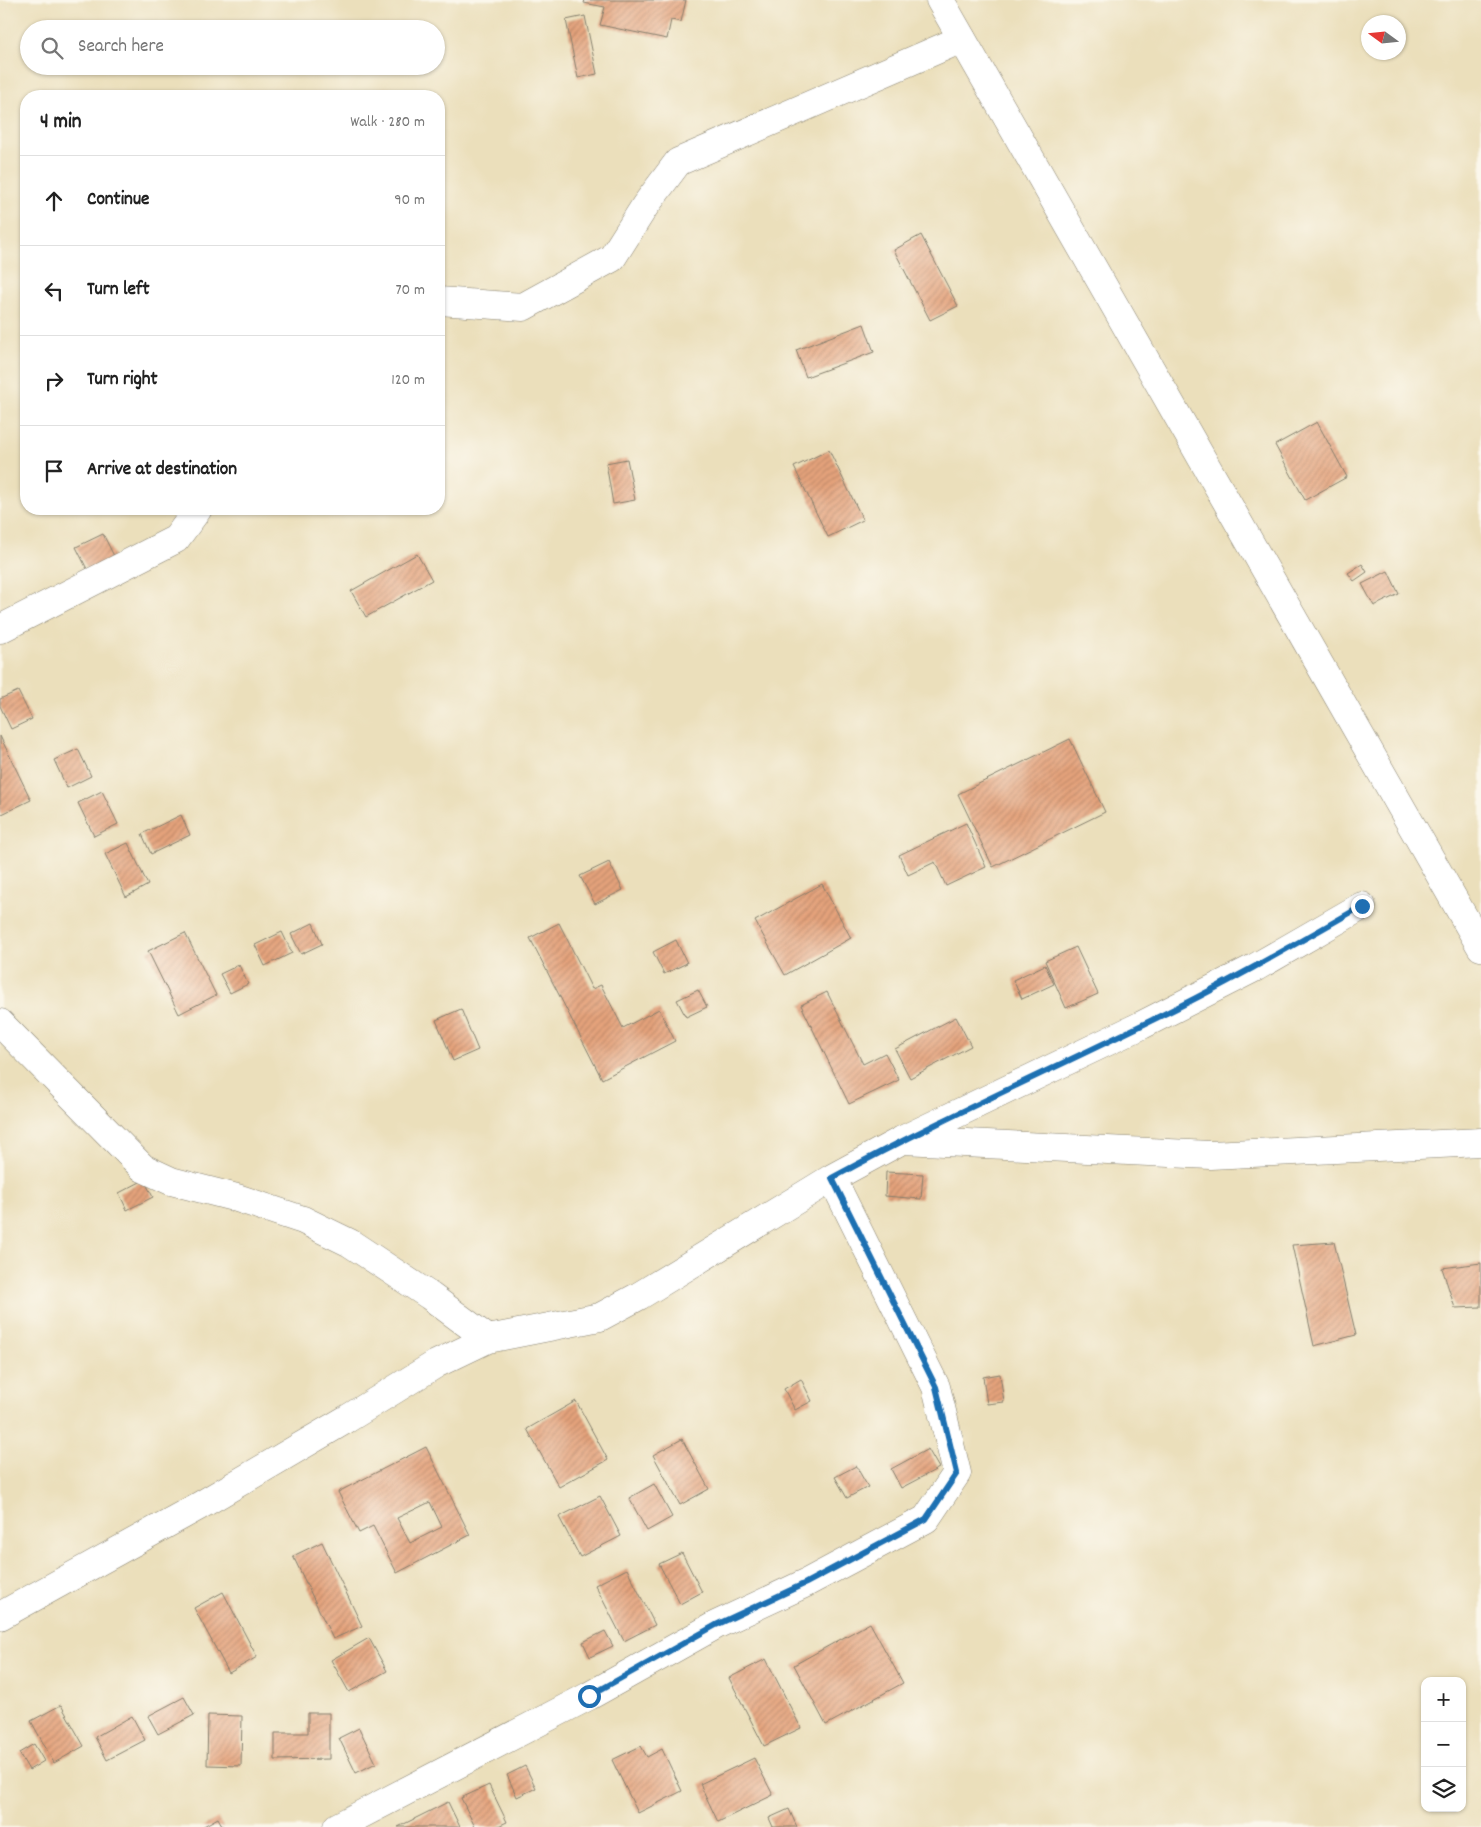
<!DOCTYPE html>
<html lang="en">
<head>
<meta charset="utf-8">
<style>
	body { margin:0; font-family:Dekko,sans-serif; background:#f2f2f2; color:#222 }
	.controls { position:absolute; right:15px; bottom:15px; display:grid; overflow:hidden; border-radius:10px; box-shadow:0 1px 4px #0004 }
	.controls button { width:45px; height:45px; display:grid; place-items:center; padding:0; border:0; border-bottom:1px solid #e0e0e0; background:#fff; color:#222; font:25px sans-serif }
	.compass { position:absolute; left:1361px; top:15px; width:45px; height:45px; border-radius:50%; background:#fff; box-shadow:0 1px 4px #0004; rotate:285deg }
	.stop { position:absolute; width:15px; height:15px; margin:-11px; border:4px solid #1f6fb2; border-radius:50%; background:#fff }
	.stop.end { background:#1f6fb2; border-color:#fff; box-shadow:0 1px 5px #0008 }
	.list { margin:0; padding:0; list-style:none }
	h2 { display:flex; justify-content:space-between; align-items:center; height:65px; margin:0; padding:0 20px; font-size:21px }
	h2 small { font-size:16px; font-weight:400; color:#767676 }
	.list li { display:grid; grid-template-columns:32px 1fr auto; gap:15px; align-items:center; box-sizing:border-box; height:90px; padding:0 20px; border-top:1px solid #e0e0e0 }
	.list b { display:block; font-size:19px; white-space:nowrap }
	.list em { font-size:16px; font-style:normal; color:#767676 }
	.icon { flex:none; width:28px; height:28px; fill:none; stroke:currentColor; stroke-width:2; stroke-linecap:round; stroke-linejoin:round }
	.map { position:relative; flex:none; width:1481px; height:1827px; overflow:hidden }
	.search { position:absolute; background:#fff; box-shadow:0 1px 4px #0004; left:20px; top:20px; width:425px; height:55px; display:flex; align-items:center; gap:12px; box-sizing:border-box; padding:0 18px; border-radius:28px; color:#767676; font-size:19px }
	.panel { position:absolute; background:#fff; box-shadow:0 1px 4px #0004; left:20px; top:90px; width:425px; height:425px; border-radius:20px }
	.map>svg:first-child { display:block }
	.building { fill:url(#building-hatch); fill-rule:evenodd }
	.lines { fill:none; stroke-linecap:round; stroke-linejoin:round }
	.minor-casing { stroke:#847e6c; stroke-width:29 }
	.tertiary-casing { stroke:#847e6c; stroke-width:29 }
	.minor { stroke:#fff; stroke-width:28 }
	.tertiary { stroke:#fff; stroke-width:28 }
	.route { stroke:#1f6fb2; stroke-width:6 }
</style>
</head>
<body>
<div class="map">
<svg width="1481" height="1827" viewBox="0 0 1481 1827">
	<defs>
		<pattern id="building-hatch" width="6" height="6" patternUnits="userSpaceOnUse" patternTransform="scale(1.25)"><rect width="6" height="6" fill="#e5a37c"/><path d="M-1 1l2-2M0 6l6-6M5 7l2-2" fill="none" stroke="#b98465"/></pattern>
	</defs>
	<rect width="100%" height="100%" fill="#fbf7ec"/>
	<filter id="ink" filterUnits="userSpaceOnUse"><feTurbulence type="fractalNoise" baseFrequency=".02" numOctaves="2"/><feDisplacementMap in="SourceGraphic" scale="10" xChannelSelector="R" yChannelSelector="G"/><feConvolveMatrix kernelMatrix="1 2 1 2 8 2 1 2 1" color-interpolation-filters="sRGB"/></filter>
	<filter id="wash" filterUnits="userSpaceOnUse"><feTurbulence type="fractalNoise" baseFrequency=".0096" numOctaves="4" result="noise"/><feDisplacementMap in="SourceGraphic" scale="20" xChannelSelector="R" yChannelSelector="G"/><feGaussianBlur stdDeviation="1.12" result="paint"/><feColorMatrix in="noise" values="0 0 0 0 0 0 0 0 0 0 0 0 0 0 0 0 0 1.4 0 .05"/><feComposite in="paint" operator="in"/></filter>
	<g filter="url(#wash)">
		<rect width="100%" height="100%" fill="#ebdfbb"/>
		<g id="blocks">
			<path class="building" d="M585 0H686L681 22 671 20 667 39 600 25 605 7 584 3Z
				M585 16 597 74 578 78 566 20Z
				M921 235 958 306 930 320 894 250Z
				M864 324 874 352 806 377 796 350Z
				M1317 422 1347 477 1305 500 1275 445Z
				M829 450 863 520 828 537 794 467Z
				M627 459 635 500 613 504 606 463Z
				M103 534 115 558 88 571 76 547Z
				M417 554 432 580 366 617 351 591Z
				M1362 564 1367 572 1354 581 1348 573Z
				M1388 571 1399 594 1374 606 1362 584Z
				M18 691 32 719 11 729 0 706V699Z
				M0 736 31 800 0 815Z
				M1070 739 1105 812 993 867 958 794Z
				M78 749 91 776 67 788 54 760Z
				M102 791 118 824 94 836 78 803Z
				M181 815 190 835 151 854 142 834Z
				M966 823 986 867 946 886 935 862 908 875 899 855Z
				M128 843 148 885 126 897 105 854Z
				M609 862 623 890 595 904 580 876Z
				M822 884 851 938 785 975 755 921Z
				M313 923 322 944 301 954 291 934Z
				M559 923 592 989 601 985 623 1028 659 1009 675 1041 602 1079 530 938Z
				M282 932 292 953 265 966 255 945Z
				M185 933 216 995 179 1014 148 951Z
				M676 940 687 963 664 974 653 952Z
				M1076 947 1098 994 1066 1008 1045 961Z
				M239 965 248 984 230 993 220 974Z
				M1045 965 1054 984 1022 999 1013 980Z
				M698 990 707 1007 686 1017 677 1000Z
				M827 992 863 1064 885 1053 899 1080 849 1104 801 1005Z
				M461 1009 478 1050 453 1061 436 1020Z
				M956 1017 971 1046 910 1078 895 1049Z
				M886 1172 923 1174 921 1199 885 1196Z
				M144 1180 153 1197 127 1210 119 1193Z
				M1334 1242 1356 1335 1314 1346 1292 1245Z
				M1481 1263V1307L1455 1308 1442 1268Z
				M1000 1374 1004 1402 987 1404 983 1377Z
				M801 1379 812 1401 795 1410 784 1389Z
				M576 1401 608 1460 559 1487 527 1429Z
				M682 1439 709 1489 680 1505 653 1455Z
				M426 1447 470 1535 397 1573 373 1526 359 1533 338 1492ZM430 1502 442 1527 410 1543 397 1518Z
				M928 1449 939 1468 901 1488 891 1469Z
				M856 1466 868 1487 847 1498 835 1477Z
				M654 1484 672 1517 647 1531 629 1498Z
				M600 1496 621 1536 580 1557 559 1517Z
				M322 1542 362 1626 333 1639 293 1556Z
				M682 1553 702 1592 680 1604 659 1564Z
				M627 1569 655 1625 624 1641 595 1585Z
				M223 1592 257 1657 229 1673 194 1608Z
				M870 1623 903 1683 826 1725 794 1665Z
				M605 1631 613 1646 590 1657 583 1642Z
				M369 1638 387 1671 349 1692 331 1660Z
				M766 1659 801 1728 764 1746 729 1678Z
				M184 1697 194 1715 158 1734 148 1716Z
				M61 1705 84 1746 54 1763 31 1721Z
				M308 1713H329V1759L275 1760V1733H308Z
				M208 1715 242 1716 241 1766 207 1765Z
				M132 1716 145 1740 107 1760 95 1737Z
				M359 1728 376 1763 356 1773 339 1738Z
				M34 1744 44 1761 29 1770 19 1753Z
				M641 1746 647 1757 662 1749 682 1791 638 1813 612 1760Z
				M754 1758 773 1795 718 1822 700 1784Z
				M525 1766 536 1788 517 1797 507 1775Z
				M489 1785 507 1822 496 1827H475L461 1798Z
				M448 1802 460 1827H398Z
				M789 1809 797 1827H773L769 1818Z
				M218 1818 223 1827H202Z"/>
		</g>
	</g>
	<g filter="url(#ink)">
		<use href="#blocks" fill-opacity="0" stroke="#847e6c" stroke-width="1"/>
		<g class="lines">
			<g class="minor-casing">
				<path id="minor" d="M439 301 523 307 612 258 645 206 678 162 962 39
					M0 629 176 539 198 509
					M0 1023 143 1168 171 1181 237 1198 303 1220 350 1243 430 1296 488 1339
					M904 1140 1210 1155 1481 1142
					M0 1616 199 1506 347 1419 436 1364 488 1339 600 1317 639 1296 832 1178 902 1140 1142 1025 1256 967 1362 906
					M337 1827 589 1696 716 1625 806 1583 926 1519 957 1473 936 1387 832 1178"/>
			</g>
			<g class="tertiary-casing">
				<path id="tertiary" d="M940 0 1481 947"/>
			</g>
			<use href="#minor" class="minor"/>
			<use href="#tertiary" class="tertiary"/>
		</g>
	</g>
	<g class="lines" filter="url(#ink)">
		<path class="route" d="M589 1696 716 1625 806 1583 926 1519 957 1473 936 1387 832 1178C933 1123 1038 1076 1142 1025 1217 989 1289 948 1362 906"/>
	</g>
</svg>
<div class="controls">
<button>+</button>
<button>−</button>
<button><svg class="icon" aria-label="layers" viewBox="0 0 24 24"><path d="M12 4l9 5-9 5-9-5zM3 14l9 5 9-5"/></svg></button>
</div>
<svg class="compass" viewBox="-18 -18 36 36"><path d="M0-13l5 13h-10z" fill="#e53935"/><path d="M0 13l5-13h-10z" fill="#767676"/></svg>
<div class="stop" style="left:589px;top:1696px"></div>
<div class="stop end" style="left:1362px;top:906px"></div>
<div class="search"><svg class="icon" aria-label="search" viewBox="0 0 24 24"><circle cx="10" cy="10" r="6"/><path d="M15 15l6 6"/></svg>Search here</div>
<section class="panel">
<h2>4 min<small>Walk · 280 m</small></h2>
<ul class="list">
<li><svg class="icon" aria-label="ahead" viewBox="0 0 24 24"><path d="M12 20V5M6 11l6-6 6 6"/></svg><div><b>Continue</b></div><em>90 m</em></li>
<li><svg class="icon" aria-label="left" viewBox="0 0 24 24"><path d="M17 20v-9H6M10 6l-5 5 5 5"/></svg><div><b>Turn left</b></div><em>70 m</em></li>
<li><svg class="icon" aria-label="right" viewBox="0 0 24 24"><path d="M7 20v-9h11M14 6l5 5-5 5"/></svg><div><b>Turn right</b></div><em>120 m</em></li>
<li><svg class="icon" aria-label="arrive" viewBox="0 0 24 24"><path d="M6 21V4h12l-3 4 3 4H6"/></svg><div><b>Arrive at destination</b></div></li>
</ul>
</section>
</div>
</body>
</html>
